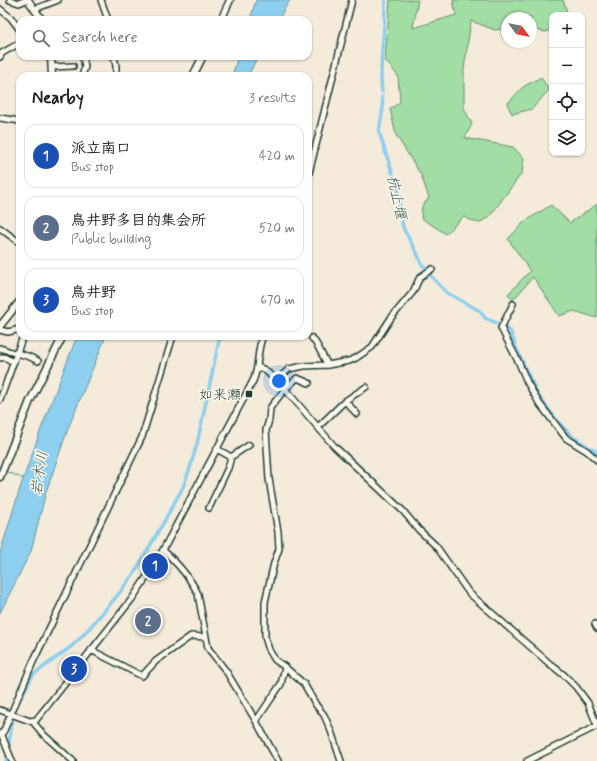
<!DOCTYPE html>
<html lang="en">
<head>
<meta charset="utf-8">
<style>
	body { margin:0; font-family:Mynerve,"Klee One",sans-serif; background:#f2f2f2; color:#202124 }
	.controls { position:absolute; right:12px; top:12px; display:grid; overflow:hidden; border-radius:8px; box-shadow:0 1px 3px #0004 }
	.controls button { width:36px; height:36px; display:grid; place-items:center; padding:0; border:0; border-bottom:1px solid #e0e0e0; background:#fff; color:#202124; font:20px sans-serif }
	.compass { position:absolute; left:501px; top:12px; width:36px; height:36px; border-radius:50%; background:#fff; box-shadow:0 1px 3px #0004; rotate:122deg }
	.you { position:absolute; left:279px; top:381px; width:14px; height:14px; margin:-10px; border:3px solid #fff; border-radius:50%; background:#1a73e8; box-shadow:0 0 0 6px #1a73e833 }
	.badge { display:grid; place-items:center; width:26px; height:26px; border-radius:50%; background:#7c3aed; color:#fff; font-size:13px; font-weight:700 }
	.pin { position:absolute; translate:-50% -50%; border:2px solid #fff; box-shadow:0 1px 4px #0006 }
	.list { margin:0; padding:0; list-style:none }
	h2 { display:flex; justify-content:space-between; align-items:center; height:52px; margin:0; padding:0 16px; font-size:17px }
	h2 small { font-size:13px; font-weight:400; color:#757577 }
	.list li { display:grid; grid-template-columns:26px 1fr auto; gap:12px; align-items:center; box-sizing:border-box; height:64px; margin:0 8px 8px; padding:0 8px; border:1px solid #e0e0e0; border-radius:12px }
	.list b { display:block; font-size:15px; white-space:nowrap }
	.list p { margin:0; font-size:13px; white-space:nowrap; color:#757577 }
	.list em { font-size:13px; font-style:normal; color:#757577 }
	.icon { flex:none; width:22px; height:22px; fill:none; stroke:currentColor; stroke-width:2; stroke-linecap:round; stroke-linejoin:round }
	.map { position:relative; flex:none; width:597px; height:761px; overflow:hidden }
	.search { position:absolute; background:#fff; box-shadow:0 1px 3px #0004; left:16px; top:16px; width:296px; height:44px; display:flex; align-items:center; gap:10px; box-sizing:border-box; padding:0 14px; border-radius:12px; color:#757577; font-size:15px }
	.panel { position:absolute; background:#fff; box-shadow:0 1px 3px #0004; left:16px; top:72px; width:296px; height:268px; border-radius:12px }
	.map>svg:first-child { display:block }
	.green { fill:#a2dda4; stroke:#608d6c }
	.water { fill:#8ecfef; stroke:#6295a4 }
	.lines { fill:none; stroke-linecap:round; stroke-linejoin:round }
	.stream { stroke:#6295a4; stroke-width:1 }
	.canal { stroke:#8ecfef; stroke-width:3.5 }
	.minor-casing { stroke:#1f3d34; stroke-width:8 }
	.major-casing { stroke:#1f3d34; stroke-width:9 }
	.minor { stroke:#fbf7ec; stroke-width:5 }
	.major { stroke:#fbf7ec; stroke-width:6 }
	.poi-dot { fill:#1f3d34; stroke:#fbf7ec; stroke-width:1.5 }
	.labels { text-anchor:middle; stroke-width:3; stroke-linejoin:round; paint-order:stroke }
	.poi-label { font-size:14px; fill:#1f3d34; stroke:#fbf7ec; text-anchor:end }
	.water-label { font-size:15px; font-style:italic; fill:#355a59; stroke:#fbf7ec }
</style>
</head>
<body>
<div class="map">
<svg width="597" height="761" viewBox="0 0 597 761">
	<rect width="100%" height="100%" fill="#f5ebda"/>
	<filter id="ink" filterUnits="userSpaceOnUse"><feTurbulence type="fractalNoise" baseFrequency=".025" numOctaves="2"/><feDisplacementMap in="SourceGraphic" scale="8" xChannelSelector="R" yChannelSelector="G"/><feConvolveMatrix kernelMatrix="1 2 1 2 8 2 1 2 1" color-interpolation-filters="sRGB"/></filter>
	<g filter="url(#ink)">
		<path class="green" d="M390 0H418L413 28 456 15 453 0H563L568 15H552V29L546 32 531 29V18H507V28L495 30 471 21 464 69V108L472 124 465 138 513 147 524 159 522 173 490 216 479 223 463 217 446 234 421 218 422 206 429 198 421 175 396 135 390 109 400 102 398 76 385 60Z
			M541 77 549 90 532 109 512 114 507 104 523 87Z
			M597 204V318L574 311 559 316 533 277 513 300 508 294 530 271 508 239 524 222 551 205 570 223Z"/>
		<path class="water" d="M256 0H290L278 20H250Z
			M238 56H258L248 76H232Z
			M77 336H106L69 426 46 492 31 551 0 613V553L21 485 41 429Z"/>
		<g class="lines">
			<path class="stream" d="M5 471 24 479"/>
			<path class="canal" d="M382 92C378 61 386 31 385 0
				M382 97 383 108 379 132 400 197 399 211 404 230 417 253 421 263 426 269
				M429 274 447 293 480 311 485 318 499 324
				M504 327 510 331 518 352 537 394 559 423 573 437 587 446
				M591 448 597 452
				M19 701 33 675 72 646 86 632 117 596 135 572 161 527 183 487 190 468 197 444 220 336
				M6 761 13 718"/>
			<g class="minor-casing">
				<path id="minor" d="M10 0 19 3 26 0
					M101 0 108 20
					M0 9 11 18 20 30
					M35 9 58 0
					M114 56 116 66V76
					M0 57 2 53 20 43
					M52 67 73 66
					M82 76 85 67 83 56
					M0 118 20 121
					M308 177 352 0
					M0 228 20 243
					M513 304 501 328 519 363 527 382 539 403 566 438 587 451 597 460
					M0 330 8 332 20 329
					M312 338C319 346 322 356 328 365
					M0 348 17 354
					M17 353 30 357 38 361
					M0 358 4 357 14 362
					M258 367 265 370 285 389 334 446 403 511 419 530 436 546 469 593 550 664 564 675 576 687 588 703 597 725
					M277 380 289 369 304 366 328 365 349 361 356 358 372 347 391 318 413 292 420 277 432 269
					M0 400 23 336
					M345 401 357 414
					M318 427 345 401 366 387
					M217 449 231 457
					M209 508 228 468 231 457 249 445
					M163 550C177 563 190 577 198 594L208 648 226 671 256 721 278 761
					M595 624 597 628
					M91 650 142 676 156 661 191 636 205 637
					M285 667 304 684 316 705 324 715 331 731 341 761
					M0 710 30 721 36 720 132 599 144 581 163 550 253 381C260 366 256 351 263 336
					M256 721 281 684 285 667 275 660 269 650 265 637V602L274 563 279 549 278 532 269 479 266 430 269 420 270 408 285 389 297 378 309 383
					M33 722 44 735 73 761
					M1 733 12 761
					M2 735 33 662 142 437 173 336
					M527 761 597 726"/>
			</g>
			<g class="major-casing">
				<path id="major" d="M28 0 42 20
					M221 20 230 0
					M51 56 52 76
					M193 76 203 56
					M0 326 20 301
					M0 477 30 401 63 336"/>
			</g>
			<use href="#minor" class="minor"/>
			<use href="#major" class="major"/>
		</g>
	</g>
	<rect class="poi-dot" x="245" y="390" width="8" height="8" rx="2"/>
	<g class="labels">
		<g class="poi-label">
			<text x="241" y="399">如来瀬</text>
		</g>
		<g class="water-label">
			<text transform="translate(397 197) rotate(78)" y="5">杭止堰</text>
			<text transform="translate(39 473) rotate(-82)" y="5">岩木川</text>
		</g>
	</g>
</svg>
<div class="controls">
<button>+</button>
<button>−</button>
<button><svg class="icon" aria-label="locate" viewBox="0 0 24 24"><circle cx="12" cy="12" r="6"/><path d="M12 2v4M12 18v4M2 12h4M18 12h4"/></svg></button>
<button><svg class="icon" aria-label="layers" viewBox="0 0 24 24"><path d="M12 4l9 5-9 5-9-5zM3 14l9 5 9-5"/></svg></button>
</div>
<svg class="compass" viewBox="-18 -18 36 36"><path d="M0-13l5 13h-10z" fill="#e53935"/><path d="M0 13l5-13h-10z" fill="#757577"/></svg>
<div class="you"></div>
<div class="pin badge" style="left:155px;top:566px;background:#1a4fb4">1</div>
<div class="pin badge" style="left:148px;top:621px;background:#5c6f8a">2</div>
<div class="pin badge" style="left:74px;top:669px;background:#1a4fb4">3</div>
<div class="search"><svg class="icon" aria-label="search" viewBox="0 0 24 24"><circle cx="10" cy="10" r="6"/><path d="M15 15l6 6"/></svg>Search here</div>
<section class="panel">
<h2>Nearby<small>3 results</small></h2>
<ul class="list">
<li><span class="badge" style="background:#1a4fb4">1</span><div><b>派立南口</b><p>Bus stop</p></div><em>420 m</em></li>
<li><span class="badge" style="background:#5c6f8a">2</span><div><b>鳥井野多目的集会所</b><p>Public building</p></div><em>520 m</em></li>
<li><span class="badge" style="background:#1a4fb4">3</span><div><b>鳥井野</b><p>Bus stop</p></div><em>670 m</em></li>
</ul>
</section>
</div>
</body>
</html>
